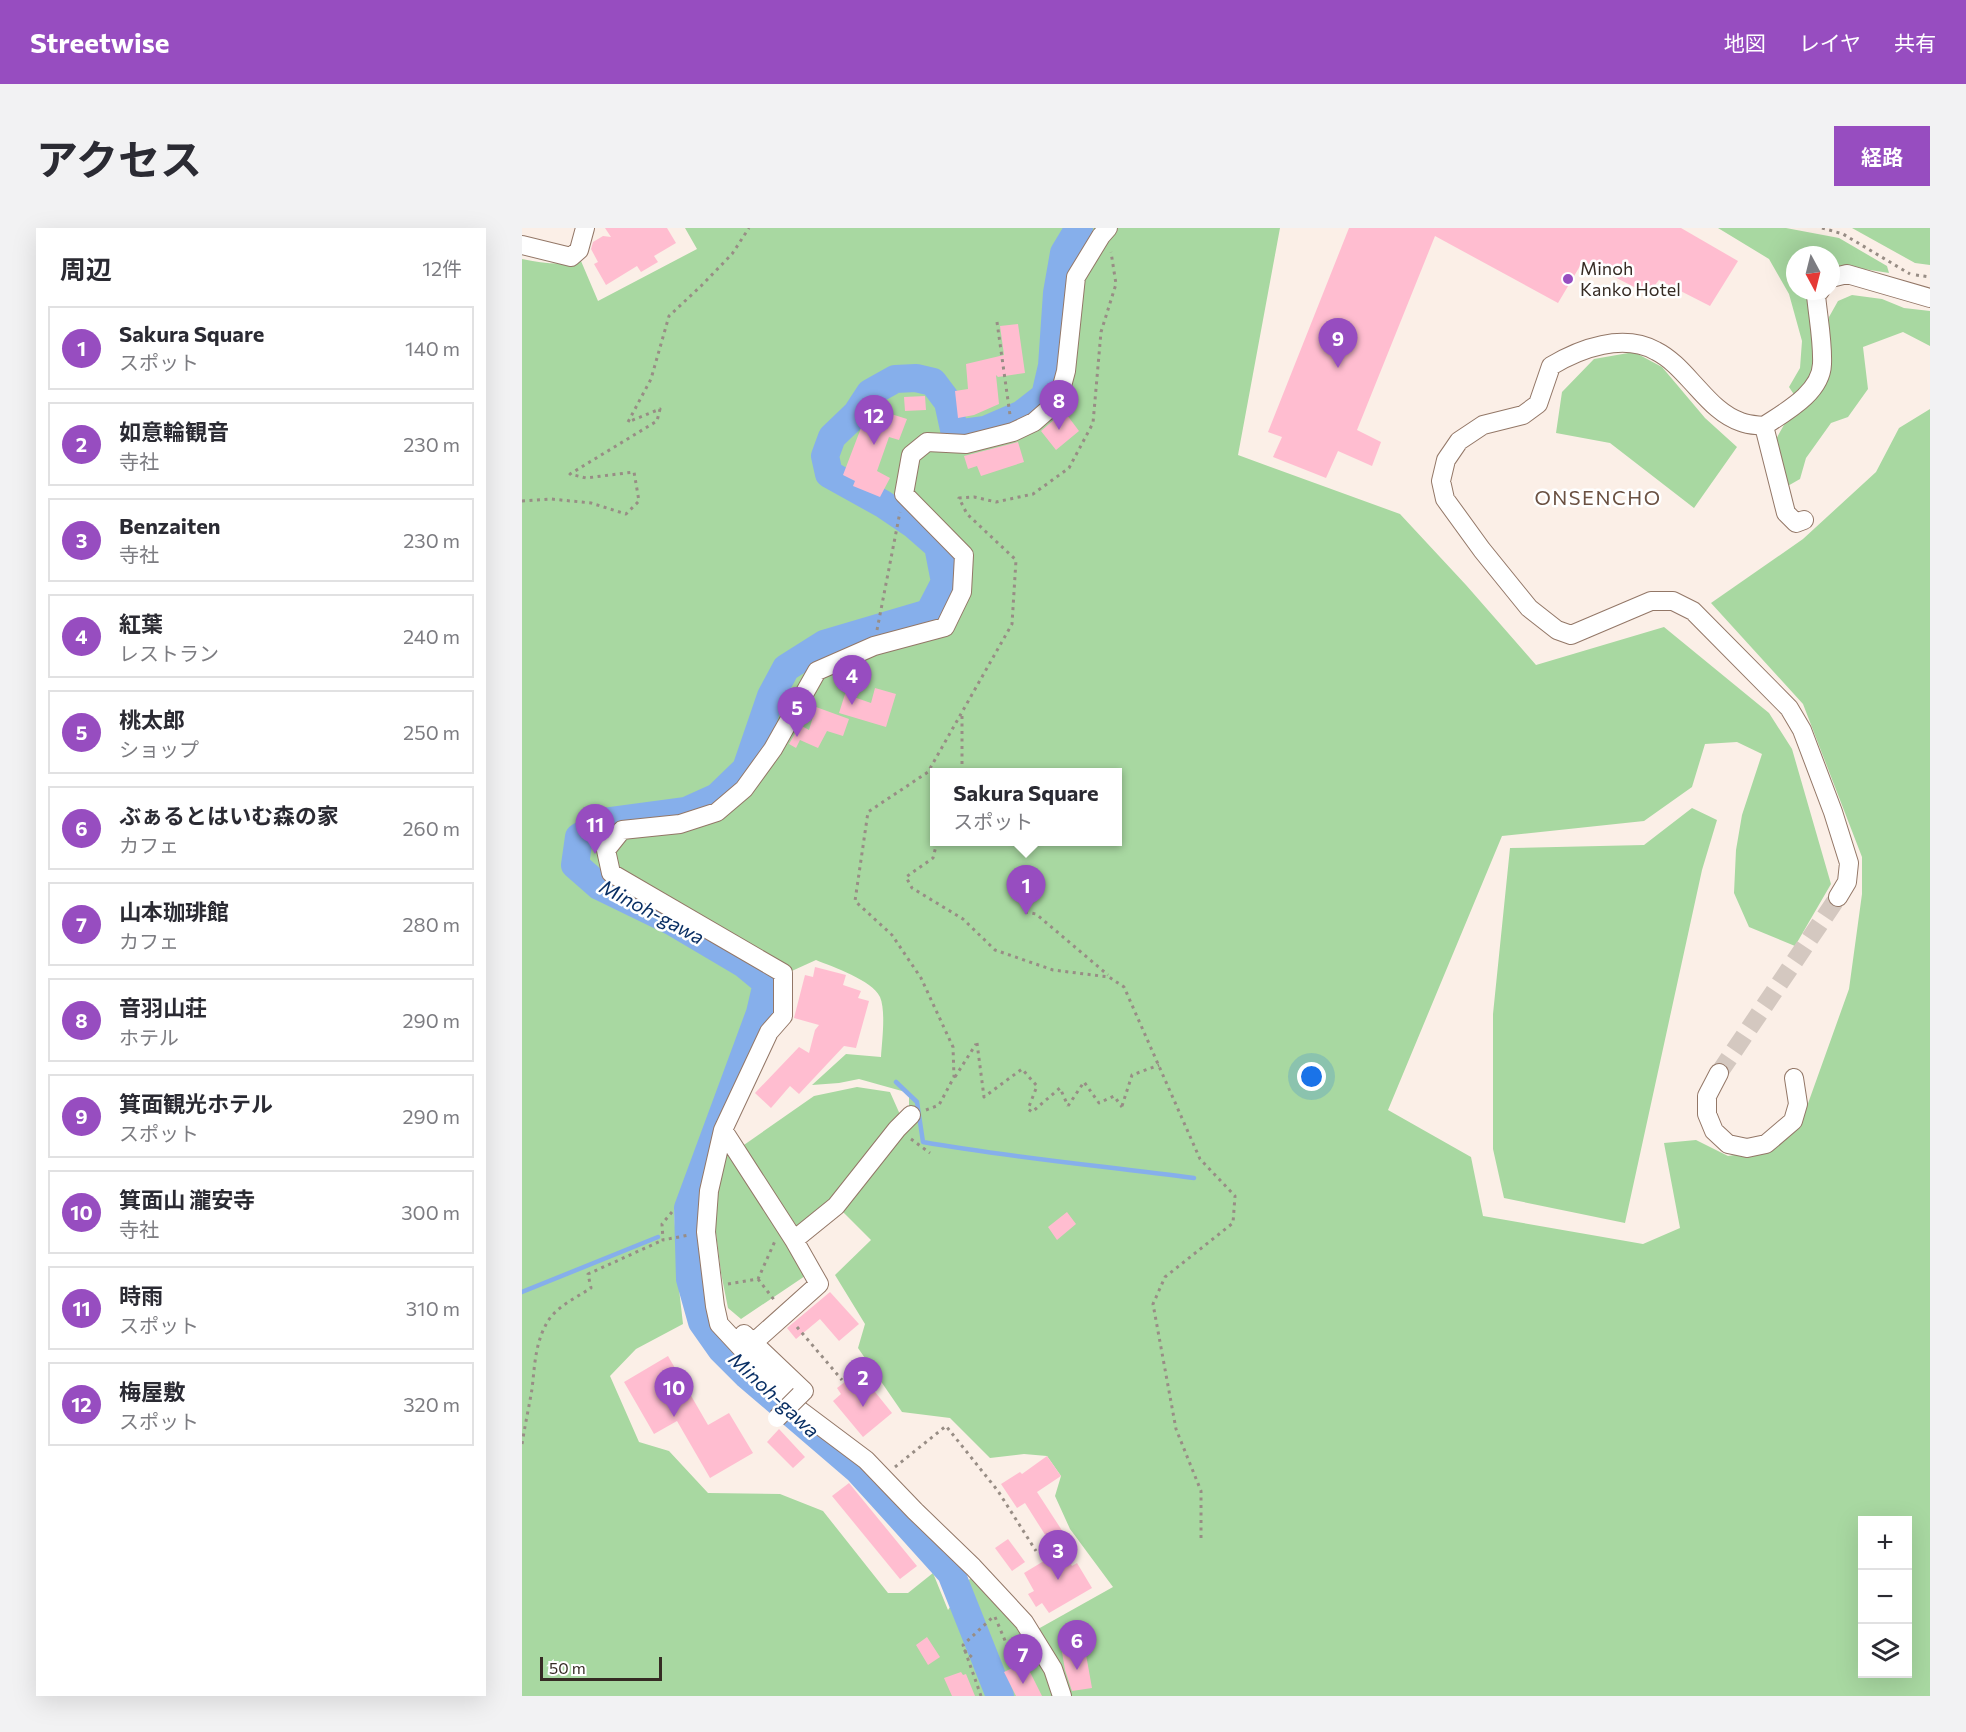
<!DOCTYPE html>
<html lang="ja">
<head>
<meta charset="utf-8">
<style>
	body { margin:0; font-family:Commissioner,"Noto Sans JP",sans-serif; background:#f2f2f3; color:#2b2b33 }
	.controls { position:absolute; right:18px; bottom:18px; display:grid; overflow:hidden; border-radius:0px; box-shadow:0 6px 24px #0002 }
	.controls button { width:54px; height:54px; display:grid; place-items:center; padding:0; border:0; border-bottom:2px solid #e1e1e2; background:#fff; color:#2b2b33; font:30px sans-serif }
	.compass { position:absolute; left:1264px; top:18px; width:54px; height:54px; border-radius:50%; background:#fff; box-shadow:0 6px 24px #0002; rotate:173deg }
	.scale { position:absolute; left:18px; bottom:15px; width:122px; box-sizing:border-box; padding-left:6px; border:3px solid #362b24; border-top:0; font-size:16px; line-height:21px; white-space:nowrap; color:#362b24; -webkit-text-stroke:4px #fff; paint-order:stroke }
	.you { position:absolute; left:790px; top:849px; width:21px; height:21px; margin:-15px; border:4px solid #fff; border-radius:50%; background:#1a73e8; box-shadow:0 0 0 9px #1a73e833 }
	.badge { display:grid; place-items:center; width:39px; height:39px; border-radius:50%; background:#974dc0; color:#fff; font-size:20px; font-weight:700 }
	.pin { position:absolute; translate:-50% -50px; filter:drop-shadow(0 2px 3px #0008) }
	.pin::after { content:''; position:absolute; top:32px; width:21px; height:18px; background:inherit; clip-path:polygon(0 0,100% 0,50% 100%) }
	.popup { position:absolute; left:408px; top:540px; width:192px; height:78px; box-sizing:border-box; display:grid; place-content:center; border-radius:0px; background:#fff; filter:drop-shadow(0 2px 4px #0005); font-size:20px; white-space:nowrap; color:#7c7c81 }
	.popup b { font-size:22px; color:#2b2b33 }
	.popup::after { content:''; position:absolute; left:50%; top:100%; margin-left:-12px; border:12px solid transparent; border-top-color:#fff }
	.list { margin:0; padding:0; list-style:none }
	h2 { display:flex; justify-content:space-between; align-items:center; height:78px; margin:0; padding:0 24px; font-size:26px }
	h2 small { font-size:20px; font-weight:400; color:#7c7c81 }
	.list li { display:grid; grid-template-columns:39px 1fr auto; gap:18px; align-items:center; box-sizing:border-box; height:84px; margin:0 12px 12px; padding:0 12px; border:2px solid #e1e1e2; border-radius:0px }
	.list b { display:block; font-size:22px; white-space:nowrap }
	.list p { margin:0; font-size:20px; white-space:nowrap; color:#7c7c81 }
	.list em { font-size:20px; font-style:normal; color:#7c7c81 }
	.icon { flex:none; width:33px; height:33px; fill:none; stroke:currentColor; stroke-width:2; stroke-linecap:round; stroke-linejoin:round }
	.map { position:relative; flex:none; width:1408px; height:1468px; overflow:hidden; border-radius:0px }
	header { display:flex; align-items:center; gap:36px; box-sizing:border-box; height:84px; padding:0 30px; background:#974dc0; color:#fff }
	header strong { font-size:28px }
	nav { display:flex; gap:33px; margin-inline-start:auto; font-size:21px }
	.intro { display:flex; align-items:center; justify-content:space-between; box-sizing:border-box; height:144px; padding:0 36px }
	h1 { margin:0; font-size:42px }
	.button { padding:15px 27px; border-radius:0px; background:#974dc0; color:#fff; font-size:21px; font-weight:700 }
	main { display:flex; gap:36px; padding:0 36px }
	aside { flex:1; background:#fff; border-radius:0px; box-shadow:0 6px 24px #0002 }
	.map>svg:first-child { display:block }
	.green { fill:#a8d8a1; fill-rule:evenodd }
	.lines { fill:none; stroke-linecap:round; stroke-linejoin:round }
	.stream { stroke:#86afeb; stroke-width:4.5 }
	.river { stroke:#86afeb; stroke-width:28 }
	.building { fill:#ffbdd0 }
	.minor-tunnel { stroke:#d4c8c0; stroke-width:18; stroke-dasharray:18 9; stroke-linecap:butt }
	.minor-casing { stroke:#937767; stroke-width:20 }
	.path { stroke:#988d85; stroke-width:3; stroke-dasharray:3 4.5; stroke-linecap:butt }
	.minor { stroke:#fff; stroke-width:18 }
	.minor-bridge-casing { stroke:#937767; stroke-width:20; stroke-linecap:butt }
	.minor-bridge { stroke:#fff; stroke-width:18 }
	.poi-dot { fill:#974dc0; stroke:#fff; stroke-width:2 }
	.labels { text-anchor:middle; stroke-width:5; stroke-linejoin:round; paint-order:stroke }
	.poi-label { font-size:18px; fill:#362b24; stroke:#fff; text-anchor:start }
	.neighbourhood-label { font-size:20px; letter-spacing:1.5px; fill:#6b5142; stroke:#fff }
	.water-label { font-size:20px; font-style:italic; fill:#092f64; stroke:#fff }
</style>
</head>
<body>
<header>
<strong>Streetwise</strong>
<nav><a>地図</a><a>レイヤ</a><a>共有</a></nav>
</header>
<div class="intro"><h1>アクセス</h1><a class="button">経路</a></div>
<main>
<aside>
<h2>周辺<small>12件</small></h2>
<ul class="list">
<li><span class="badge">1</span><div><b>Sakura Square</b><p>スポット</p></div><em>140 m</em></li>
<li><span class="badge">2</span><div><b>如意輪観音</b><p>寺社</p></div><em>230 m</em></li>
<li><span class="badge">3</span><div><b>Benzaiten</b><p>寺社</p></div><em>230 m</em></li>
<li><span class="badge">4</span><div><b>紅葉</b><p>レストラン</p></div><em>240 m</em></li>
<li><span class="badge">5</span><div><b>桃太郎</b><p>ショップ</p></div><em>250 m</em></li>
<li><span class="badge">6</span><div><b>ぶぁるとはいむ森の家</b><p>カフェ</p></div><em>260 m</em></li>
<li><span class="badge">7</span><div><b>山本珈琲館</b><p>カフェ</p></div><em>280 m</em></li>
<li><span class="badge">8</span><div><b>音羽山荘</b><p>ホテル</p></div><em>290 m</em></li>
<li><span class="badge">9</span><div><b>箕面観光ホテル</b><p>スポット</p></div><em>290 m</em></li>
<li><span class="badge">10</span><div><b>箕面山 瀧安寺</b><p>寺社</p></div><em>300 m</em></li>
<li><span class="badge">11</span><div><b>時雨</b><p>スポット</p></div><em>310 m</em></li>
<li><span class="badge">12</span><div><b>梅屋敷</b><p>スポット</p></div><em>320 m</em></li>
</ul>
</aside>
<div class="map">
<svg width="1408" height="1468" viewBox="0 0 1408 1468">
	<rect width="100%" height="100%" fill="#fbefe7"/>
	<path class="green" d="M163 0H758L716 227 878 286 944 357 1014 437 1142 399 1247 485 1270 521 1309 656 1273 718 1227 699 1212 665 1214 622 1220 587 1240 526 1215 514 1183 516 1170 559 1122 593 980 608 866 882 949 929 961 988 1121 1016 1158 1000 1142 915 1174 912 1206 928 1246 922 1279 895 1327 761 1340 666V629L1281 476 1189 375 1281 311 1354 244 1377 200 1408 181V1468H0V31C19 35 40 38 59 33L76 73 175 21ZM412 544H596V614H412ZM294 732C311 739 350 752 358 769 364 783 360 813 359 829L324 826 290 857 317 855 337 851 387 865V887L319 982 349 1012 313 1047 343 1096 336 1120 380 1184 428 1190 468 1230 502 1226 525 1228 539 1248 533 1268 548 1301 591 1359 516 1401 459 1335 426 1382 411 1345 386 1365H366L301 1283 258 1266 186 1265 147 1223 117 1214 88 1148 114 1121 161 1096 156 1052 152 982 239 757ZM1340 1292H1386V1446H1340Z
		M1196 0H1264L1317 10 1365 38 1367 45 1329 39 1309 45V27H1273V63H1291L1295 137 1290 151 1273 168 1267 159 1278 140 1280 113 1267 66 1247 31Z
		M1330 0H1408V37L1393 35Z
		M1330 67 1360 71 1382 80 1408 83V118L1381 104 1341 119 1346 161 1326 189 1309 195 1284 230 1278 251 1264 259 1253 213 1263 195 1306 140 1307 89 1316 73Z
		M1112 124 1140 139 1183 190 1215 219 1172 280 1088 215 1034 205 1040 164 1072 131Z
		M1170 580 1195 592 1180 642 1103 995 982 970 971 921V786L988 620 1122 617Z
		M335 859 368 864 380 891 309 976 277 1001 219 919 292 868Z
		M205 920 257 1000 283 1048 219 1091 206 1080 199 1045 194 1005 193 974Z"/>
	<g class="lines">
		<path class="stream" d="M374 854 395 874 401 914C491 930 582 938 672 950
			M0 1064 136 1009"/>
		<path class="river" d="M478 1468 429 1345 336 1242 225 1147 199 1121 180 1094 168 1051 166 980 238 785 245 755 222 736 151 694 77 658 53 637 57 609 82 594 164 583 195 569 224 541 249 468 264 440 302 416 407 385 423 354 416 318 392 297 361 276 307 246 303 228 310 209 335 185 348 165 373 151 394 150 411 154 426 174 433 206 463 202 500 186 523 168 530 138 535 65 542 25 557 0"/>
	</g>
	<path class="building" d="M83 0H145L154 15 132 28 136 34 119 44 115 38 84 57 72 36 76 34 69 21 71 14 81 8 89 9Z
		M827 0H1159L1216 33 1188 78 1137 52 1126 66 1061 33 1036 75 913 8 835 202 859 214 850 238 816 223 804 250 751 229 760 209 746 204Z
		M496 96 503 145 476 149 474 147 477 176 452 187 436 190 433 163 446 161 444 136 482 127 478 98Z
		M403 168 404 182 383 183 382 169Z
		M347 179 385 191 377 212 367 209 355 243 368 250 358 269 331 258 333 253 321 247Z
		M542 183 557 203 534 222 519 203Z
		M496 214 502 234 459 248 455 238 446 241 442 228Z
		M353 460 374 466 364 499 317 485 323 466 349 475Z
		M294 479 327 491 321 508 305 503 296 520 278 512 274 520 267 516 278 497 287 502Z
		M293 739 324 747 321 757 339 763 336 770 347 773 334 820 322 818 277 866 268 858 249 880 233 865 277 819 287 825 293 802 297 797 272 790 283 747 291 749Z
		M545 984 554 996 535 1012 526 999Z
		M308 1064 337 1096 317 1113 298 1091 274 1111 265 1100Z
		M146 1128 186 1197 207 1185 231 1225 188 1250 155 1193 132 1206 102 1154Z
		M341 1149 370 1185 341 1209 311 1173 319 1166 315 1160 328 1150 333 1155Z
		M257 1201 283 1229 271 1240 245 1214Z
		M525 1228 539 1248 515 1264 541 1304 527 1313 503 1275 495 1280 479 1256 498 1244 500 1246Z
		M327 1255 395 1338 378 1351 310 1268Z
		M486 1311 503 1334 490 1343 473 1320Z
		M540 1322 550 1338 555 1335 570 1360 527 1385 520 1375 514 1379 506 1366 512 1363 502 1345Z
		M405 1409 418 1429 406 1437 394 1417Z
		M563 1421 570 1460 550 1463 543 1442 540 1424Z
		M503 1434 520 1468H494L482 1444Z
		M439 1444 441 1447 444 1446 453 1468H430L422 1450Z"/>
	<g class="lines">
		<path class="minor-tunnel" d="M1197 845 1316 669"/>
		<g class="minor-casing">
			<path id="minor" d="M0 17 49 29 57 22 63 0
				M1309 50 1325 46 1408 70
				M1298 63 1294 67C1296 89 1301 114 1300 136 1299 165 1263 184 1242 198 1234 197 1226 197 1219 194 1198 187 1184 169 1169 153 1159 142 1148 130 1134 123 1101 105 1059 120 1029 138L1016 176 1001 187 961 197 937 213 924 232 919 253 923 271 960 322 1007 380 1035 402 1049 407 1129 373H1151L1171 383 1267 480 1280 502 1311 584 1327 635 1325 654 1316 669
				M1242 198 1264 285 1274 295 1282 292
				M1197 845 1185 868V886L1192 903 1206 916 1225 920 1244 916 1271 893 1276 876 1272 850
				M201 902 272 1012 314 978 375 901 389 887
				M222 1106 282 1163 278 1167
				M231 1115 297 1056 272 1012
				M540 1468 531 1441 502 1394 451 1339 393 1283 344 1232 276 1181 197 1096 193 1078 184 1004 187 963 201 902 247 804 261 788V745L89 645 84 622 100 602 158 596 195 584 222 561 251 521 295 443 352 418 423 399 440 364 442 327 382 266 389 227 405 214 444 216 491 204 512 194 536 173 544 143 554 49 579 8 586 0"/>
		</g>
		<path class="path" d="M1300 0 1321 6 1388 46
			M1394 47 1408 49
			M475 94 488 187
			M0 273 29 271 69 275 104 286 117 273 112 244 64 250 48 246 135 193 138 181 106 194 129 151 147 88 179 58 210 26 227 0
			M355 402 378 284
			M440 488V544
			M415 614 411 630 384 649 390 660 441 691 473 722 531 742 587 749 602 759 678 931 713 968 711 995 643 1049 631 1076 654 1201 679 1263V1311
			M503 684 514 686 586 747
			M455 815 462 869 500 841 515 858 506 881 510 884 538 860 546 878
			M433 849 454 816
			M546 878 562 854 577 875 592 868 600 879
			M600 878 610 847 637 837
			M404 882 417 877 432 849 431 819 399 750 370 707 333 673 346 584 406 544 490 396 494 332 445 286 437 270 452 269 474 274 511 266 547 240 571 195 579 104 594 56 589 24
			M389 911 408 925
			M150 984 140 996 141 1012 167 1007
			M236 1051 253 1073
			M206 1056 236 1051 253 1013
			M275 1099 320 1152
			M0 1216C3 1197 7 1179 10 1161 13 1136 13 1112 28 1090 38 1077 55 1069 69 1060L66 1046 141 1012
			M373 1239 424 1198 476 1263 514 1323
			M473 1389 490 1429
			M442 1422 452 1431
			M459 1468 441 1417 472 1388"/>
		<use href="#minor" class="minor"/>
		<g class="minor-bridge-casing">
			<path id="minor-bridge" d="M255 1190 278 1167"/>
		</g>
		<use href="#minor-bridge" class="minor-bridge"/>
	</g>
	<circle class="poi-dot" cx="1046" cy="51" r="6"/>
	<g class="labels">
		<g class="poi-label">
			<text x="1058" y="47">Minoh<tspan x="1058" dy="21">Kanko Hotel</tspan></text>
		</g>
		<g class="neighbourhood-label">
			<text x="1076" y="277">ONSENCHO</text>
		</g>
		<g class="water-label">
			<text transform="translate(130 684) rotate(28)" y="7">Minoh-gawa</text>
			<text transform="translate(252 1167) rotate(43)" y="7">Minoh-gawa</text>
		</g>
	</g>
</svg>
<div class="controls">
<button>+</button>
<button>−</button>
<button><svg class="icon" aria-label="layers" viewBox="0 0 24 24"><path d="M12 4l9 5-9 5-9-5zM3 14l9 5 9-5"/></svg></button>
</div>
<svg class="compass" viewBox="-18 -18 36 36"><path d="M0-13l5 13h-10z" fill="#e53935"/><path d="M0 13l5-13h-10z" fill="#7c7c81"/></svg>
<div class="scale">50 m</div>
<div class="you"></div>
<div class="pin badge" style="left:504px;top:687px">1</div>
<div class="popup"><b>Sakura Square</b>スポット</div>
<div class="pin badge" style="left:341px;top:1179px">2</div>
<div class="pin badge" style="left:536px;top:1352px">3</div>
<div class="pin badge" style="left:330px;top:477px">4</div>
<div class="pin badge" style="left:275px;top:509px">5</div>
<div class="pin badge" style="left:555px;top:1442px">6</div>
<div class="pin badge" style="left:501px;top:1456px">7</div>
<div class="pin badge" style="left:537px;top:202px">8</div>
<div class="pin badge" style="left:816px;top:140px">9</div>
<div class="pin badge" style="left:152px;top:1189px">10</div>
<div class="pin badge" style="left:73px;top:626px">11</div>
<div class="pin badge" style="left:352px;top:217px">12</div>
</div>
</main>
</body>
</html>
